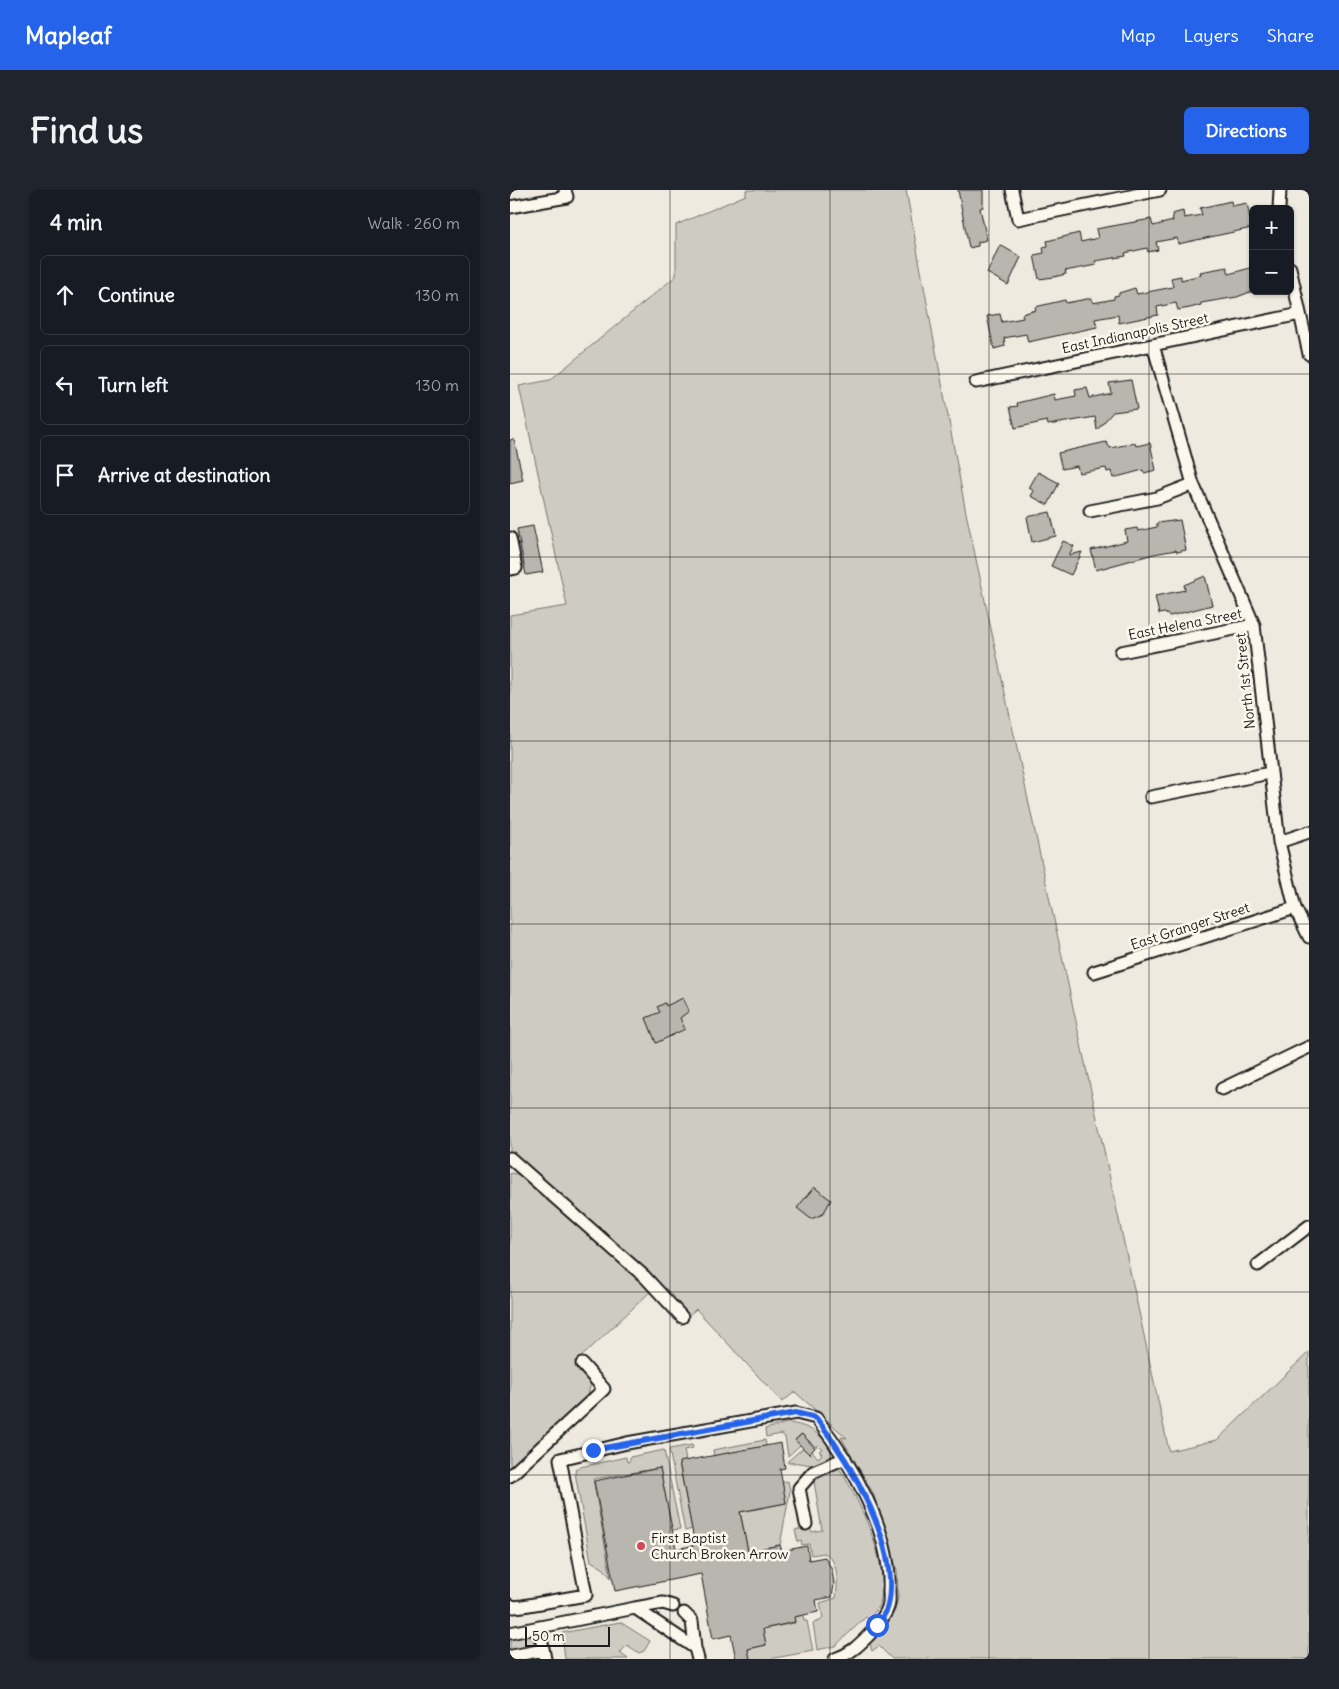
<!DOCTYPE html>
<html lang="en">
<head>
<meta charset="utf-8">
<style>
	body { margin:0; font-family:Delius,sans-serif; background:#20242c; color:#f1f3f6 }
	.controls { position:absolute; right:15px; top:15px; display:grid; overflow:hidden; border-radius:8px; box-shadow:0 1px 4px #0004 }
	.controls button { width:45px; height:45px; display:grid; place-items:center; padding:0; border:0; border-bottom:1px solid #363941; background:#171b24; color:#f1f3f6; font:25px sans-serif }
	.scale { position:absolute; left:15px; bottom:12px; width:85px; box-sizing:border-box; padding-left:5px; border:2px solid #1c1c1c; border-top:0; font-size:14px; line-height:18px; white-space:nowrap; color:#1c1c1c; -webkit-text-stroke:4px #fbf7ec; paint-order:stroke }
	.stop { position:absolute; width:15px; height:15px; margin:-11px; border:4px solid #2563eb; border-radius:50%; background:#fff }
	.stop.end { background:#2563eb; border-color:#fff; box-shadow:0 1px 5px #0008 }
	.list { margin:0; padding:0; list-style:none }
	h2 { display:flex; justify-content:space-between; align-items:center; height:65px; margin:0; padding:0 20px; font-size:21px }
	h2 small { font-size:16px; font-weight:400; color:#9ea1a6 }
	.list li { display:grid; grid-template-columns:32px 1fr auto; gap:15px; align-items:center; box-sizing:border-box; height:80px; margin:0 10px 10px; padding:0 10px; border:1px solid #363941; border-radius:8px }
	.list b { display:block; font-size:19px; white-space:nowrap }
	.list em { font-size:16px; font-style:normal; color:#9ea1a6 }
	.icon { flex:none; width:28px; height:28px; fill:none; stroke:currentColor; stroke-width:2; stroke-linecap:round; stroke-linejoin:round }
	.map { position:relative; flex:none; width:799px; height:1469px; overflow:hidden; border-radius:8px }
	header { display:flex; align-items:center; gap:30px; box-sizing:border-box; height:70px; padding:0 25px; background:#2563eb; color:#fff }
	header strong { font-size:24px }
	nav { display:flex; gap:28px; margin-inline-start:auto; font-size:18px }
	.intro { display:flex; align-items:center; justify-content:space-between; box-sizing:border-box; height:120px; padding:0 30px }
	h1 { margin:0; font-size:35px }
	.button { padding:12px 22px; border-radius:8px; background:#2563eb; color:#fff; font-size:18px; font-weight:700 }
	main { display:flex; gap:30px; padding:0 30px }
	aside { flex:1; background:#171b24; border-radius:8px; box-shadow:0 1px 4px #0004 }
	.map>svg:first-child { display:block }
	.green { fill:#ceccc2; stroke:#75746f }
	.building { fill:#b9b6af; stroke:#1c1c1c }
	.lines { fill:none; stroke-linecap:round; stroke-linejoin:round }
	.minor-casing { stroke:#1c1c1c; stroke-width:15 }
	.minor { stroke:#fbf7ec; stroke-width:11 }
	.route { stroke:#2563eb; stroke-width:6 }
	.grid { fill:none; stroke:#1c1c1c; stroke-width:1; stroke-opacity:0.55 }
	.poi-dot { fill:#d1495b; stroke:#fbf7ec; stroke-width:2 }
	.labels { text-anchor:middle; stroke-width:5; stroke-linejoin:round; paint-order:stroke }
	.street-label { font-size:14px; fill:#1c1c1c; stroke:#fbf7ec }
	.poi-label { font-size:14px; fill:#1c1c1c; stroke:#fbf7ec; text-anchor:start }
</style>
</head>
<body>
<header>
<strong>Mapleaf</strong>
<nav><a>Map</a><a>Layers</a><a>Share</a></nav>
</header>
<div class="intro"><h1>Find us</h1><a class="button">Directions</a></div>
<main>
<aside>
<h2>4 min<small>Walk · 260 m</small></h2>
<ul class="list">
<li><svg class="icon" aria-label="ahead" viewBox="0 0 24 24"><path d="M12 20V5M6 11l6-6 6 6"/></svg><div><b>Continue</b></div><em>130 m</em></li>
<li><svg class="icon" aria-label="left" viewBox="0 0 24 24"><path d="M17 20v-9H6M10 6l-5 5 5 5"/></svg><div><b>Turn left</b></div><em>130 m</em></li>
<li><svg class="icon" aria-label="arrive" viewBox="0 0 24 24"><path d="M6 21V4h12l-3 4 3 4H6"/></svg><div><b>Arrive at destination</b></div></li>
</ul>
</aside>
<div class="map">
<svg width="799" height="1469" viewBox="0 0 799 1469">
	<rect width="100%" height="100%" fill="#eeeadf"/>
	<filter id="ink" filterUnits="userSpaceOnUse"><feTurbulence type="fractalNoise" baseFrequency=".02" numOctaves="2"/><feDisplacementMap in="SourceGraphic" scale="10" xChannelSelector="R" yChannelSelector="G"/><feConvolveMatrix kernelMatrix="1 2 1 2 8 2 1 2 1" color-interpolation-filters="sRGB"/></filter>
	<g filter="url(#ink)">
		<path class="green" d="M236 0H396L456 323 659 1261 707 1250 799 1162V1469H382L369 1456 362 1461 360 1454 385 1420 388 1408 387 1380 363 1303 331 1247 337 1248 285 1202 272 1212 186 1119 178 1126 141 1089 0 963V425L57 416 9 196 40 190 166 86V35L236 5Z
			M0 983 13 985 142 1100 65 1173 81 1192 78 1205 0 1277Z
			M277 1233C297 1234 318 1246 322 1267 300 1281 298 1271 278 1273V1271L293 1258 299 1264 302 1261 308 1268 312 1264 309 1261 312 1259 308 1255 306 1257 291 1244 285 1250 290 1255 278 1266 275 1247 271 1244 256 1247 255 1239Z
			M255 1250 256 1256 204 1266 203 1260Z
			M182 1255 183 1258 174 1260 176 1271 169 1273 182 1339 175 1341 159 1259Z
			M154 1260 170 1339 162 1340 150 1278 83 1289 101 1388 94 1379 81 1371 65 1283 66 1278 116 1267 117 1272 120 1271V1267Z
			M329 1278C347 1305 377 1369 372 1402 371 1413 366 1421 359 1430L356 1427 325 1456 307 1460 303 1433 310 1431 313 1428 310 1413 326 1408C328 1393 329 1371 315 1363L301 1365 299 1354 292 1355 291 1351 288 1352 285 1340 299 1337 302 1342 312 1340 304 1291Z
			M278 1291 280 1301 270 1355 238 1361 230 1322 276 1313 272 1292Z
			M293 1425 294 1431H297L303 1461 259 1469H240L238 1459 256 1455 253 1439 285 1433 284 1427Z
			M110 1432 140 1451 134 1461 129 1463 117 1455 110 1463 118 1469H55L52 1443Z
			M17 1445 24 1449 23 1456 0 1461V1449Z"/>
		<path class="building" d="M448 0H473V17L470 18 477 50 468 52V56L459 58Z
			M721 11 722 16 737 13 742 38 668 54 667 48 646 52 648 60 638 62 637 58 615 63 616 66 585 71 586 75 555 81 556 84 544 87 529 89 524 65 534 63 533 57 538 56 537 51 569 43 571 52 588 48 586 39 641 29 643 36 663 31 662 24 673 21 674 28 692 25 690 18Z
			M490 55 511 67 498 95 477 83Z
			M717 77 719 84 743 77V101L727 107 691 113V115L680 118 668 120 666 113 647 117 648 125 609 133 608 125 585 129 587 137 518 152 516 144 494 148 495 156 484 159 477 126 490 124 492 132 513 128 512 124 526 120 525 117 555 110 556 113 582 108 583 113 604 109V106L609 105V103L625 98 627 104 663 97 661 88 671 86V90L691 85 690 82Z
			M621 190 627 219 603 222 587 240 585 227 538 235 537 231 505 238 500 217 508 216 507 213 544 204 545 210 566 206 565 200 577 198 580 208 601 203 599 193Z
			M4 249 13 290 0 293V250Z
			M596 252 600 258 625 253 626 256 640 253 646 280 634 283 633 280 603 288 601 281 597 282 596 278 569 283 567 276 552 279 548 263Z
			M528 282 549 293 538 315 521 306 524 301 519 298Z
			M540 322 546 346 522 352 517 327Z
			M670 330 676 360 667 362 666 360 644 364 586 380 581 360 617 351 615 340 627 338 628 341 647 337V333Z
			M23 336 33 382 16 385 7 339Z
			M553 351 564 356 559 365 572 362 561 385 541 376Z
			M695 386 702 415 660 426 654 423 649 424 645 406 675 400 674 395Z
			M173 808 179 821 170 828 175 839 146 853 136 828 150 822 147 817 155 813 156 816Z
			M304 997 321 1010 313 1024 301 1029 287 1018Z
			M292 1244 305 1258 299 1264 285 1250Z
			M271 1253 275 1278 270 1279 276 1313 230 1322 238 1361 270 1355 272 1361 297 1356 299 1370 315 1367 322 1380 324 1394 322 1407 306 1410 308 1422 284 1427 285 1432 253 1439 256 1455 238 1459 240 1469H226L221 1445 203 1449 191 1384 105 1401 84 1291 150 1278 166 1359 185 1355 169 1272Z"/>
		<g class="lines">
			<g class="minor-casing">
				<path id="minor" d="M502 0 508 29 650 0
					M0 17 57 7 55 0
					M769 19 770 0
					M780 78 799 164
					M643 155 683 294 744 435 769 652 785 718 799 747
					M466 192 790 124
					M580 321 647 308 683 294
					M0 348 6 378 0 379
					M611 462 744 435
					M641 607 760 583
					M769 652 799 642
					M584 782 785 718
					M712 899 799 857
					M0 968 135 1087 172 1127
					M748 1075 799 1036
					M0 1286 94 1199 72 1174
					M296 1334 289 1298 303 1282 335 1268
					M0 1415 4 1417 13 1416 76 1405 50 1269 117 1253 286 1223 306 1228C342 1274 382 1342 379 1401 379 1406 380 1412 378 1417 375 1427 366 1437 359 1445 348 1456 340 1464 325 1469
					M125 1418 153 1413 163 1416
					M174 1423 182 1431 185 1458
					M29 1437 35 1469
					M0 1443 125 1418 185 1458 188 1469
					M2 1469V1466L33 1460"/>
			</g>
			<use href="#minor" class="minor"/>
		</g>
	</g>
	<g class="lines" filter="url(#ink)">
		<path class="route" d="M83 1260 286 1223 306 1228C340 1271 391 1358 378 1415 377 1422 371 1429 367 1435"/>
	</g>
	<path class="grid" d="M160 0V1469M320 0V1469M479 0V1469M639 0V1469M0 184H799M0 367H799M0 551H799M0 734H799M0 918H799M0 1102H799M0 1285H799"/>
	<circle class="poi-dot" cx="131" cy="1356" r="5"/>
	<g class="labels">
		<g class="street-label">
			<text transform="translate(625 143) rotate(-12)" y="5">East Indianapolis Street</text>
			<text transform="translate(675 434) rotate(-11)" y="5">East Helena Street</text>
			<text transform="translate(735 491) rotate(-96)" y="5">North 1st Street</text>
			<text transform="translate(680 736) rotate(-18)" y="5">East Granger Street</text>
		</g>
		<g class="poi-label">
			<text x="141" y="1353">First Baptist<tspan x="141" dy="16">Church Broken Arrow</tspan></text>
		</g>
	</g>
</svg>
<div class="controls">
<button>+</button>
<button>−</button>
</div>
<div class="scale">50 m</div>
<div class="stop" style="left:367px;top:1435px"></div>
<div class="stop end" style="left:83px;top:1260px"></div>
</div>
</main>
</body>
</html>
